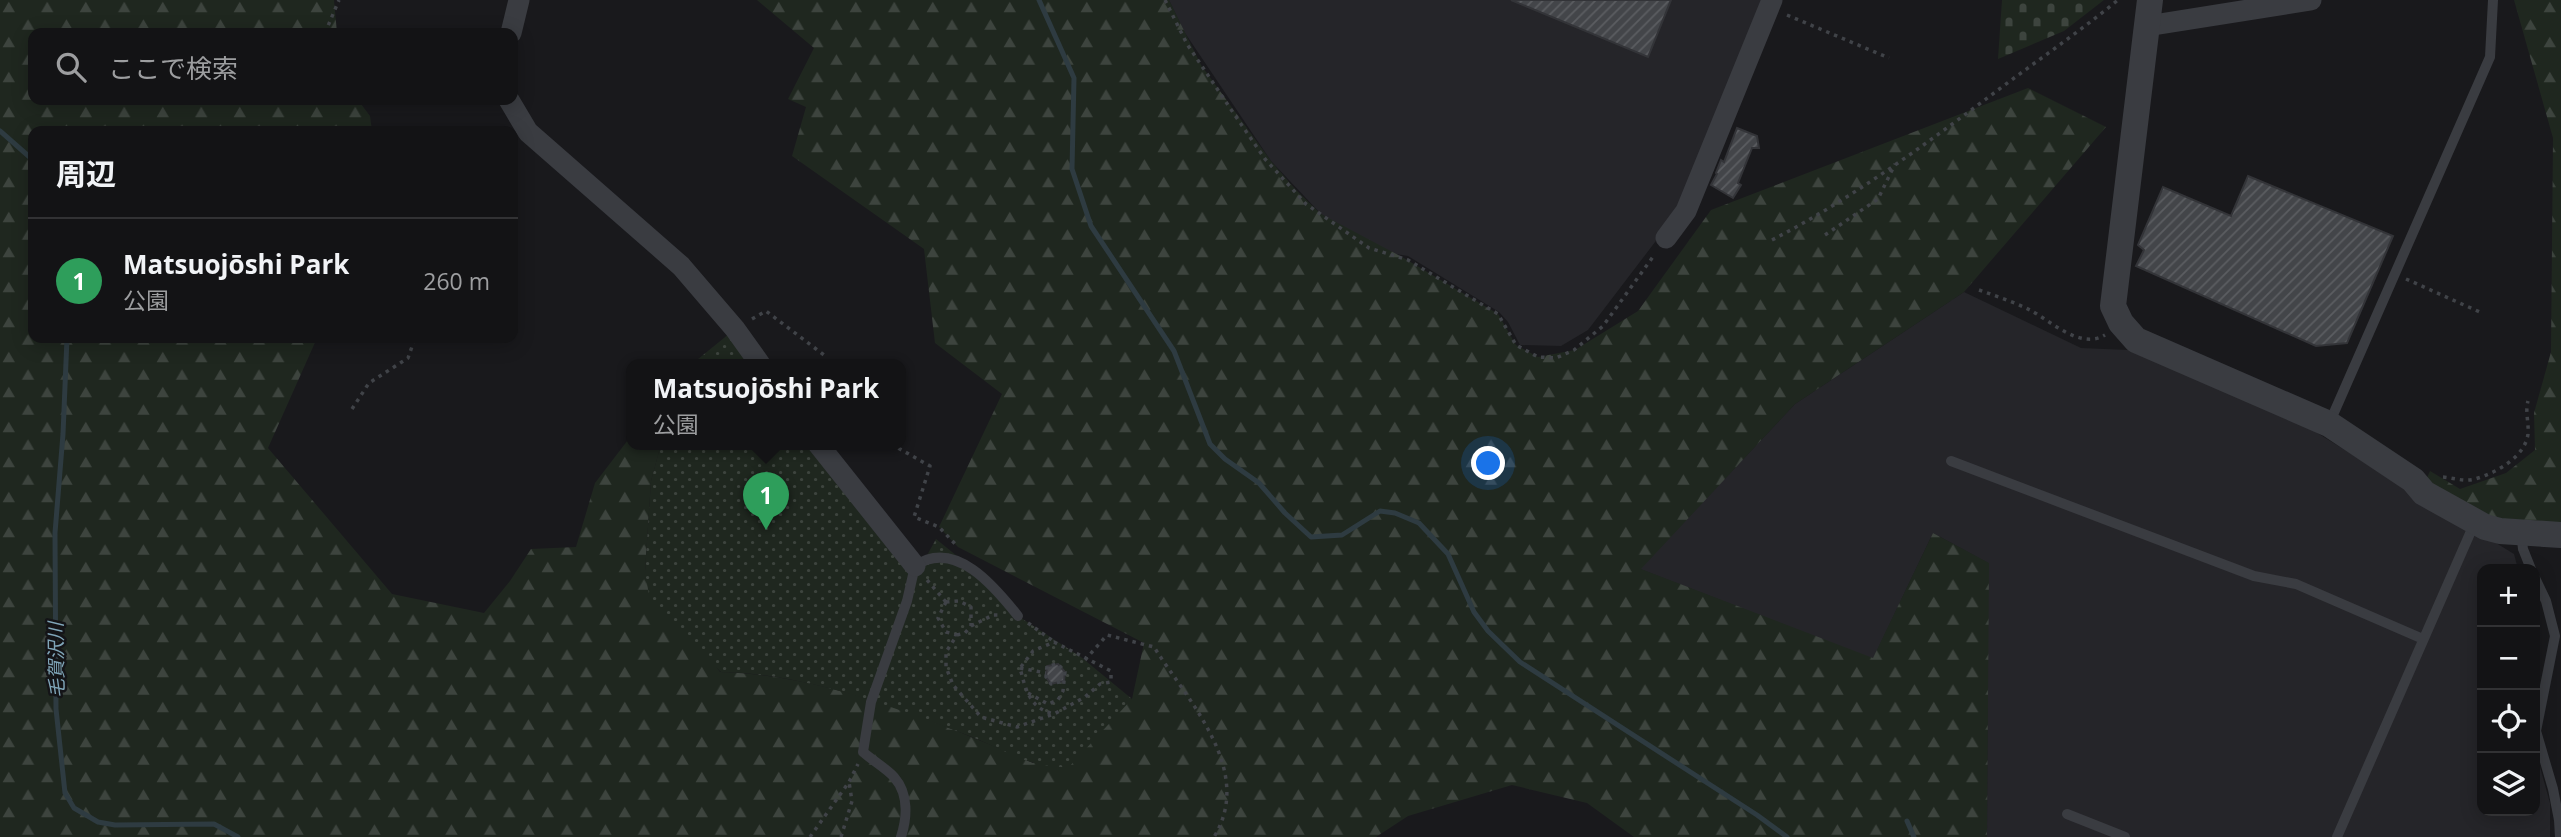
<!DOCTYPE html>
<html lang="ja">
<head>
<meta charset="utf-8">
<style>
	body { margin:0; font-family:"Open Sans","Noto Sans JP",sans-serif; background:#1c1c1e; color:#f1f3f6 }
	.controls { position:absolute; right:21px; bottom:21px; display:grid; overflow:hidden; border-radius:14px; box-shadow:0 4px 18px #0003 }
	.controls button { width:63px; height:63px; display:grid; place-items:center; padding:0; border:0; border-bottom:2px solid #323234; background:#131315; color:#f1f3f6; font:35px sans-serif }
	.you { position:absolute; left:1489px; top:464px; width:24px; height:24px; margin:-18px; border:5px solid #fff; border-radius:50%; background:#1a73e8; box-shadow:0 0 0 10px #1a73e833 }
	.badge { display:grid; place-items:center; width:46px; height:46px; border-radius:50%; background:#d93025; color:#fff; font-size:23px; font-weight:700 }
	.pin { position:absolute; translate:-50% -58px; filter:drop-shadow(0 2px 4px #0008) }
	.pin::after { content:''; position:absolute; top:37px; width:24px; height:21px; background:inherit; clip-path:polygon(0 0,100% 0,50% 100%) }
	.popup { position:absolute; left:626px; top:359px; width:280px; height:91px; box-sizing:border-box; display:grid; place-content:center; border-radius:14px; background:#131315; filter:drop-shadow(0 2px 5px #0005); font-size:23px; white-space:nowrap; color:#9d9ea0 }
	.popup b { font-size:26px; color:#f1f3f6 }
	.popup::after { content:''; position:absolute; left:50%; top:100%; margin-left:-14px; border:14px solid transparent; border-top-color:#131315 }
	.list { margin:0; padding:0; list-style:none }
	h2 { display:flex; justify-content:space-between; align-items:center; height:91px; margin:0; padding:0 28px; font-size:30px }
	h2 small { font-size:23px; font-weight:400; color:#9d9ea0 }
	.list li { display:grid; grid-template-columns:46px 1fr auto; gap:21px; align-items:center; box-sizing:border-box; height:126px; padding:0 28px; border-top:2px solid #323234 }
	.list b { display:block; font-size:26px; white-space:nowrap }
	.list p { margin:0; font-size:23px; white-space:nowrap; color:#9d9ea0 }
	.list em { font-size:23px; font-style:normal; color:#9d9ea0 }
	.icon { flex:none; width:38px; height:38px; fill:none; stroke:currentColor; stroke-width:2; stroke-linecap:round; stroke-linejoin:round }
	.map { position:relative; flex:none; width:2561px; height:837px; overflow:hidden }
	.search { position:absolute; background:#131315; box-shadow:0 4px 18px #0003; left:28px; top:28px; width:490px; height:77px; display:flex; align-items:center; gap:18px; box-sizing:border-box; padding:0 24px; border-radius:14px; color:#9d9ea0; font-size:26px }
	.panel { position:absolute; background:#131315; box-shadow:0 4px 18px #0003; left:28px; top:126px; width:490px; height:217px; border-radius:14px }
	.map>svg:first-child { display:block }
	.built { fill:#252529 }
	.forest { fill:url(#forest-firs) }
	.cemetery { fill:url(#cemetery-stones) }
	.park { fill:url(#park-dots) }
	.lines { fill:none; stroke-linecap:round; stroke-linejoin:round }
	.stream { stroke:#2e3b41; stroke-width:5 }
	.building { fill:url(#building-hatch); stroke:#333438; stroke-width:2 }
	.path { stroke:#404348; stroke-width:3.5; stroke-dasharray:3.5 5; stroke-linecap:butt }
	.service { stroke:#3a3c41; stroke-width:10 }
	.minor { stroke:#3a3c41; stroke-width:21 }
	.tertiary { stroke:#3a3c41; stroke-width:26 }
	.labels { text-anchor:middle; stroke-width:5; stroke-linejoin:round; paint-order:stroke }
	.water-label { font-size:19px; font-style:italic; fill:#80a6b9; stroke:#141417 }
</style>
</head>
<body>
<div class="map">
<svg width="2561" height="837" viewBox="0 0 2561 837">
	<defs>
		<pattern id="forest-firs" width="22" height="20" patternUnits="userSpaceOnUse" patternTransform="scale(1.75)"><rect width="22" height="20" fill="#1f271f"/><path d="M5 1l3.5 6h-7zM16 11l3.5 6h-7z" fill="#3d443e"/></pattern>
		<pattern id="cemetery-stones" width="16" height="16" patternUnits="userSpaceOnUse" patternTransform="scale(1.75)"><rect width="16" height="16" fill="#1f271f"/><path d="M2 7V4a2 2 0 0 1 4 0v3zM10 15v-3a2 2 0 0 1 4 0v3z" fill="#3d443e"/></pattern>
		<pattern id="park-dots" width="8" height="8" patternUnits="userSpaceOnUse" patternTransform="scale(1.75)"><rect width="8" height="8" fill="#1f271f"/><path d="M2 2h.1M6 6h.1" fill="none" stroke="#3d443e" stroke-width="1.8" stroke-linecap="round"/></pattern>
		<pattern id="building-hatch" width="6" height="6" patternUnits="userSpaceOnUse" patternTransform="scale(1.75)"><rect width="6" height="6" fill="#434549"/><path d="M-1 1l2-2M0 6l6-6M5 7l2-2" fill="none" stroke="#5b5d61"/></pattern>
	</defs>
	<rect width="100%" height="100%" fill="#19191c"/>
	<path class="built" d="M1169 0H1765L1681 208 1588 330 1561 346 1520 345 1508 322 1499 312 1408 256 1389 253 1370 245 1321 214 1271 161 1185 33Z
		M1964 292 2081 348 2128 350 2301 423 2514 554 2518 569H2482V811H2535V749L2550 803V837H1987L1988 563 1933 533 1873 659 1640 569 1795 404Z"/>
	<path class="forest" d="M0 0H334L337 33H33V100H358L370 116 372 131H33V338H317L268 448 392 594 484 613 510 581 531 549 576 547 595 483 631 436V444H661L651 481 645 572 720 672C829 675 935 721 1033 763L1132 699 1144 643 958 547 939 527 1002 394 935 343 924 249 792 156 806 107 788 99 814 48 757 0H1169L1201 65 1271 161 1296 190 1321 214 1402 257 1498 314 1516 345 1538 357 1575 350 1638 311 1711 210 2028 88 2106 127 1964 292 1795 404 1641 569 1873 658 1933 533 1989 563 1987 837H1634L1587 803 1512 785 1408 816 1376 837H0Z
		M2514 0H2561V526L2489 517 2426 480 2430 471 2460 489 2506 473 2535 450 2534 413 2551 352 2553 138Z"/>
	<path class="cemetery" d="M2002 0H2104L2064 31 1998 59Z"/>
	<path class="park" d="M735 329 760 364H692Z
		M661 444H818L914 566 925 559 936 539 973 569 1018 616 1081 657 1132 699 1068 768C1056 766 1043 766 1031 762 1009 755 989 743 967 735 888 705 806 674 721 672L651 606 645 572 651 481Z"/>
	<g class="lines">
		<path class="stream" d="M1039 0 1074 78 1072 169 1091 226 1174 351 1210 444 1225 459 1259 483 1285 513 1311 537 1342 535 1380 511 1395 513 1419 523 1448 554 1474 612 1488 631 1520 662 1757 815 1787 837
			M0 131 33 160
			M67 338 63 434 55 533 56 709 65 793 74 808 98 822 115 825 214 824 238 837
			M1907 821 1914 837"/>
	</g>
	<path class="building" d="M1511 0H1671L1648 57Z
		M1737 128 1757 136 1759 148H1752L1738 183 1741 185 1733 198 1711 185 1717 174 1716 173 1721 160 1724 162Z
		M2248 176 2393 236 2347 343 2316 346 2136 266 2144 250 2138 245 2163 187 2231 216Z
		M1058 664 1065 672 1064 681 1051 684 1046 677 1047 666Z"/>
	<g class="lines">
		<path class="path" d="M1165 0 1187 44 1230 108 1265 159 1306 204 1369 248 1408 260 1498 314 1516 345 1538 357 1556 358 1574 350 1603 326 1655 254
			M1787 15 1889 58
			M325 33 339 0
			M1825 235 1878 199 1895 164
			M1772 240C1853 198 1926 144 1998 90 2038 60 2079 32 2118 0
			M2406 279 2482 313
			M1979 290C1996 296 2014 302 2030 310 2051 321 2080 350 2105 335
			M752 319 766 311 824 355 822 364
			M352 409 369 383 408 358 415 338
			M891 444 930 466 914 517 939 527 958 547
			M2443 477C2454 478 2464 482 2475 479 2496 473 2525 457 2528 434 2529 423 2525 412 2528 401
			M927 580 946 602
			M946 602 938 618 946 632 957 635 946 652V667L953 685 981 717 1017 727 1051 715
			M946 602 959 601 971 607V626L965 633 957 635
			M1028 623 1053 641
			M971 626 993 615H998
			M1054 642 1111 671V682L1100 684 1085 697 1054 714C1029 708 1026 690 1020 668L1033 651Z
			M1085 660 1107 635 1154 647C1188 701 1255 770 1214 837
			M1020 668 1046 673
			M1028 693 1048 704 1058 700 1063 691 1065 672 1058 664 1047 666 1046 677 1051 684 1064 681
			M810 837 849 782 858 764
			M841 837 852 801 849 782"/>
		<path class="service" d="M2329 424 2490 57 2493 0
			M1951 461 2254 576 2296 584 2423 639
			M2521 532 2523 549 2531 569
			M2535 578 2546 601 2555 636 2536 731 2553 789 2559 820 2560 837
			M2067 814 2125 837
			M901 837C907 818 909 794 894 777 887 769 872 760 863 752L871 702 907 601 915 566C955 538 995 587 1018 616
			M2337 837 2475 522"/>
		<path class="minor" d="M2147 26 2311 0
			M511 33 519 0
			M509 100 528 132 681 266 735 329 760 364
			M1666 238 1686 211 1772 0
			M818 444 915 566"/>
		<path class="tertiary" d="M2150 0 2113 306 2121 323 2136 340 2329 424 2413 480 2424 493 2485 527 2500 531 2561 535"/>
	</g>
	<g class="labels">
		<g class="water-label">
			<text transform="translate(56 660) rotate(-91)" y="7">毛賀沢川</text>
		</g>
	</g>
</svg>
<div class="controls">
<button>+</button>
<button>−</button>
<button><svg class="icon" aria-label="locate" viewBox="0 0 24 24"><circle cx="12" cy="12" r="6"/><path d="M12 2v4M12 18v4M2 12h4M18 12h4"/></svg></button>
<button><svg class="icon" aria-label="layers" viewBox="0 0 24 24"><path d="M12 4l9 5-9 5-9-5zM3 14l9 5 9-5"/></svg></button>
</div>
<div class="you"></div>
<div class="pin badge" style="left:766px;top:530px;background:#2e9e5b">1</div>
<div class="popup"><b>Matsuojōshi Park</b>公園</div>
<div class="search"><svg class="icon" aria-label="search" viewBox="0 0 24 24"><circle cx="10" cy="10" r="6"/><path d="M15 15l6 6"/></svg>ここで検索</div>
<section class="panel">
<h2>周辺<small></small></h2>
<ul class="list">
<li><span class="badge" style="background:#2e9e5b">1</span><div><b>Matsuojōshi Park</b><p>公園</p></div><em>260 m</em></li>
</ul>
</section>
</div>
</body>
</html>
